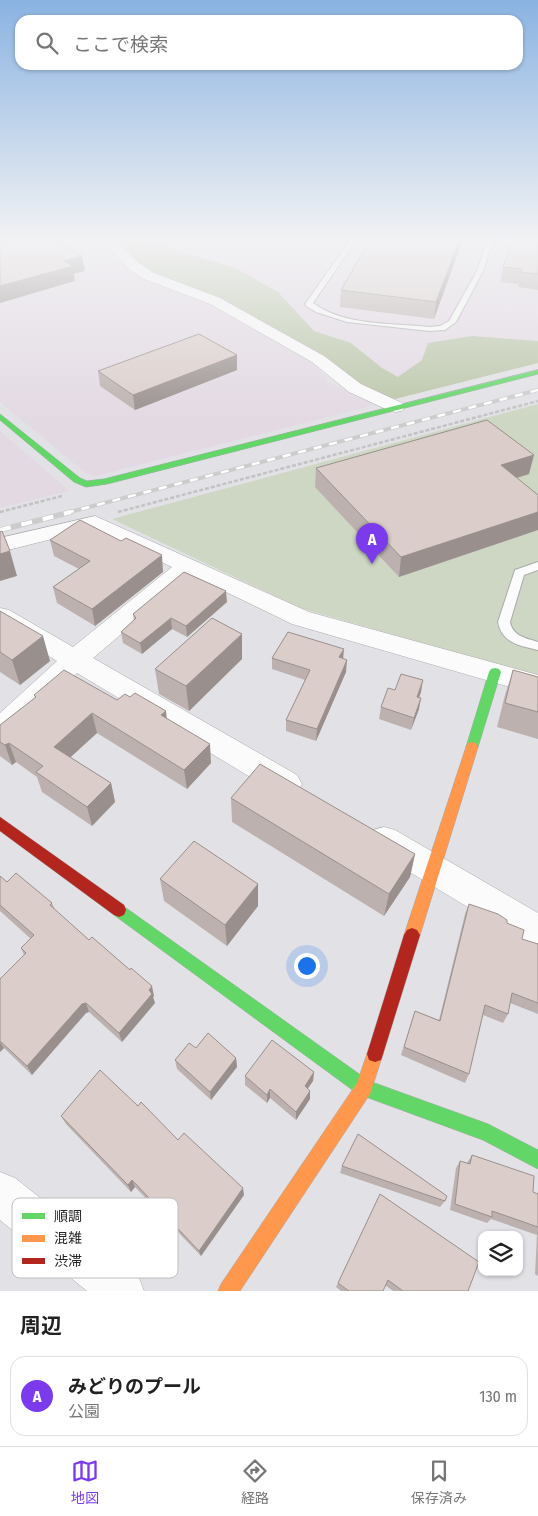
<!DOCTYPE html>
<html lang="ja">
<head>
<meta charset="utf-8">
<style>
	body { margin:0; font-family:"Fira Sans Condensed","Noto Sans JP",sans-serif; background:#f6f6f6; color:#222 }
	.controls { position:absolute; right:15px; bottom:15px; display:grid; overflow:hidden; border-radius:10px; box-shadow:0 1px 4px #0004 }
	.controls button { width:45px; height:45px; display:grid; place-items:center; padding:0; border:0; border-bottom:1px solid #e0e0e0; background:#fff; color:#222; font:25px sans-serif }
	.you { position:absolute; left:306px; top:965px; width:18px; height:18px; margin:-12px; border:4px solid #fff; border-radius:50%; background:#1a73e8; box-shadow:0 0 0 8px #1a73e833 }
	.badge { display:grid; place-items:center; width:32px; height:32px; border-radius:50%; background:#7c3aed; color:#fff; font-size:16px; font-weight:700 }
	.pin { position:absolute; translate:-50% -41px; filter:drop-shadow(0 1px 2px #0008) }
	.pin::after { content:''; position:absolute; top:26px; width:18px; height:15px; background:inherit; clip-path:polygon(0 0,100% 0,50% 100%) }
	.list { margin:0; padding:0; list-style:none }
	h2 { display:flex; justify-content:space-between; align-items:center; height:65px; margin:0; padding:0 20px; font-size:21px }
	h2 small { font-size:16px; font-weight:400; color:#767676 }
	.list li { display:grid; grid-template-columns:32px 1fr auto; gap:15px; align-items:center; box-sizing:border-box; height:80px; margin:0 10px 10px; padding:0 10px; border:1px solid #e0e0e0; border-radius:15px }
	.list b { display:block; font-size:19px; white-space:nowrap }
	.list p { margin:0; font-size:16px; white-space:nowrap; color:#767676 }
	.list em { font-size:16px; font-style:normal; color:#767676 }
	.icon { flex:none; width:28px; height:28px; fill:none; stroke:currentColor; stroke-width:2; stroke-linecap:round; stroke-linejoin:round }
	.map { position:relative; flex:none; width:538px; height:1291px; overflow:hidden }
	.search { position:absolute; background:#fff; box-shadow:0 1px 4px #0004; left:15px; right:15px; top:15px; height:55px; display:flex; align-items:center; gap:12px; box-sizing:border-box; padding:0 18px; border-radius:15px; color:#767676; font-size:19px }
	.sheet { height:155px; background:#fff }
	nav { display:flex; justify-content:space-around; align-items:center; box-sizing:border-box; height:70px; border-top:1px solid #e0e0e0; background:#fff; font-size:14px; color:#767676 }
	nav a { display:grid; justify-items:center; gap:2px }
	nav .on { color:#7c3aed }
	.map>svg:first-child { display:block }
	.industrial { fill:#e3d9e3 }
	.green { fill:#ced7c3 }
	.forest { fill:#bac6a7 }
	.lines { fill:none; stroke-linecap:round; stroke-linejoin:round }
	.lane-casing { stroke:#a8a9ac; stroke-width:2 }
	.street-casing { stroke:#a8a9ac; stroke-width:1 }
	.fast-casing { stroke:#a8a9ac; stroke-width:1 }
	.slow-casing { stroke:#a8a9ac; stroke-width:1 }
	.jam-casing { stroke:#a8a9ac; stroke-width:1 }
	.path { stroke:#c3c3c4; stroke-width:2.5; stroke-dasharray:4 2; stroke-linecap:butt }
	.lane { fill:#fbfbfb; fill-rule:evenodd }
	.street { fill:#fbfbfb; fill-rule:evenodd }
	.fast { fill:#63d668; fill-rule:evenodd }
	.slow { fill:#ff974d; fill-rule:evenodd }
	.jam { fill:#b3261e; fill-rule:evenodd }
	.rail-far1-casing { stroke:#ccc; stroke-width:4 }
	.rail-casing { stroke:#ccc; stroke-width:5.5 }
	.rail-far1 { stroke:#fff; stroke-width:2.5; stroke-dasharray:8; stroke-linecap:butt }
	.rail { stroke:#fff; stroke-width:4; stroke-dasharray:11; stroke-linecap:butt }
	.wall { fill:#bcb1ae }
	.shaded-wall { fill:#99908d }
	.building { fill:#dbceca; stroke:#99908d }
	.key { fill:#fff; stroke:#bebebe; stroke-width:1 }
	.key-label { font-size:14px; fill:#252528 }
</style>
</head>
<body>
<div class="map">
<svg width="538" height="1291" viewBox="0 0 538 1291">
	<rect width="100%" height="100%" fill="#e2e2e6"/>
	<path class="industrial" d="M0 239H102L118 258 130 269 216 306 312 363 327 377V381L331 383 372 402 371 406 95 476 87 474 0 402Z
		M115 239H538V363L395 399 222 300 150 271Z
		M0 431 70 491 0 508Z"/>
	<path class="green" d="M538 404V676L300 608 112 519Z"/>
	<path class="forest" d="M115 239H148L182 252 235 268 278 292 314 331 351 343 382 368 398 377 422 360 428 343 472 336 538 341V363L395 399 377 394 222 300 150 271 141 266Z"/>
	<g class="lines">
		<g class="lane-casing">
			<path id="lane" d="M351 239H357L313 303C344 326 392 323 429 327L440 326 449 321 477 271 488 239H494L483 271 456 322 445 330 429 331 347 322 316 312 306 306 305 304Z
				M538 562V570L524 575 510 622C513 636 525 638 538 642V650C520 646 502 643 498 622L515 570Z"/>
		</g>
		<g class="street-casing">
			<path id="street" d="M100 239H113L140 264 154 273 220 298 324 356 361 384 402 403 405 407 402 411 396 412 390 411 349 392 312 362 210 304 144 279 130 270Z
				M95 516 309 612 538 675V695L292 624 191 575 93 658 297 775 302 784 297 793 287 796 277 793 77 673 10 738 0 741V713L57 661 0 627V608L9 610 73 647 172 567 92 529 0 552V538Z
				M384 827 395 830 538 913V947L526 942 373 850 369 840 373 830Z
				M0 1172 15 1178 138 1275 144 1291H87L0 1220Z"/>
		</g>
		<g class="fast-casing">
			<path id="fast" d="M538 370V374L107 484 86 487 74 482 0 420V414L80 478 87 481 104 479Z
				M495 668 499 669 501 672 478 747 476 751 472 752 468 751 466 747 489 672 491 669Z
				M119 903 369 1081 488 1124 538 1150V1169L483 1140 358 1094 114 915 112 910 114 905Z"/>
		</g>
		<g class="slow-casing">
			<path id="slow" d="M472 742 476 743 478 747 420 935 417 940 412 942 407 940 404 935 466 747 468 743Z
				M375 1046 381 1048 383 1054 370 1094 240 1291H218L221 1284 357 1083 369 1048Z"/>
		</g>
		<g class="jam-casing">
			<path id="jam" d="M0 817 124 905 126 910 124 915 119 917 114 915 0 831Z
				M412 928 417 930 420 935 383 1054 381 1060 375 1062 369 1060 367 1054 404 935 407 930Z"/>
		</g>
		<path class="path" d="M0 512 62 496
			M118 512 538 401"/>
		<use href="#lane" class="lane"/>
		<use href="#street" class="street"/>
		<use href="#fast" class="fast"/>
		<use href="#slow" class="slow"/>
		<use href="#jam" class="jam"/>
		<g class="rail-far1-casing">
			<path id="rail-far1" d="M66 513 538 390"/>
		</g>
		<g class="rail-casing">
			<path id="rail" d="M0 530 71 512"/>
		</g>
		<use href="#rail-far1" class="rail-far1"/>
		<use href="#rail" class="rail"/>
	</g>
	<path class="wall" d="M463 239 434 319 340 307 341 290Z
		M538 239V290L518 287V284L500 282 503 267Z
		M237 355V370L135 410 100 386 98 371Z
		M316 468 529 474 517 478 399 577 315 487Z
		M50 540 121 541 163 572 95 626 57 603 53 587 79 569 54 556Z
		M227 602 187 637 172 629 142 654 123 643 121 632 134 620 133 614Z
		M0 611 50 661 20 685 0 672Z
		M242 634V659L189 711 159 694 155 669Z
		M272 658 343 659 346 672 316 741 286 731V720L305 680 272 669Z
		M513 670 538 677V739L497 727 505 695Z
		M395 690 421 692 419 697V709L411 730 379 719 381 707Z
		M34 695 117 700 167 718 211 763 187 789 97 733 70 757 111 783 115 802 92 826 42 792 37 777 16 762 12 765 0 756V725L35 698Z
		M231 798 415 854 410 877 384 916 232 822Z
		M0 876 7 882 52 903 55 910 89 940 154 996 153 997 155 1003 122 1042 89 1012 86 1013 32 1075 4 1048 0 1052V979L24 955 21 948 31 939 0 911Z
		M160 879 258 884V906L227 946 164 901Z
		M469 904 507 923 522 939 538 944V1014L510 1003 508 1014 503 1023 483 1015 469 1074 465 1083 401 1055 415 1011 439 1020 465 914Z
		M196 1048 236 1058 237 1067 211 1100 177 1069 175 1060Z
		M314 1072 313 1081 308 1088 310 1091V1099L296 1120 270 1098 267 1103 245 1085V1076Z
		M138 1106 244 1195 201 1256 135 1187 131 1192 66 1124 61 1116Z
		M472 1155 533 1192 538 1194V1276L535 1274 537 1235 491 1219 487 1223 450 1210 456 1168 460 1161 467 1163Z
		M342 1166 445 1201 440 1207 340 1173Z
		M380 1194 468 1291H393L385 1285 383 1291H341L336 1287Z"/>
	<path class="shaded-wall" d="M460 239H463L434 319 436 302Z
		M82 256 85 271 74 274 75 281 0 303V286L64 261Z
		M237 355V370L135 410 133 395Z
		M534 455 529 474 497 484 501 465Z
		M538 512V530L399 577 401 557Z
		M10 551 17 576 0 581V554Z
		M162 555 163 572 95 626 92 609Z
		M226 591 227 602 187 637 186 626Z
		M171 618 172 629 142 654 140 643Z
		M242 634V659L189 711 186 686Z
		M43 636 50 661 20 685 12 660Z
		M344 649 343 660 339 657Z
		M347 660 346 672 316 741 317 729Z
		M423 680 421 692 415 708 417 697Z
		M421 698 419 709 411 730 414 718Z
		M166 711 168 730 161 715Z
		M92 713 97 733 60 767 54 747Z
		M9 743 16 762 12 765 5 745Z
		M210 744 211 763 187 789 184 770Z
		M111 783 115 802 92 826 87 807Z
		M415 854 410 877 384 916 389 894Z
		M258 884V906L227 946 225 925Z
		M152 986 154 996 153 997 155 1003 122 1042 119 1033Z
		M86 1003 89 1012 86 1013 32 1075 27 1066 82 1004Z
		M0 1042 4 1048 0 1052Z
		M236 1058 237 1067 211 1100 210 1092Z
		M314 1072 313 1081 304 1094 305 1086Z
		M270 1089V1098L267 1103V1095Z
		M310 1091V1099L296 1120V1112Z
		M132 1180 135 1187 131 1192 128 1185Z
		M243 1188 244 1195 201 1256 199 1251Z"/>
	<path class="building" d="M0 239H51L82 256 64 261 73 266 0 286Z
		M371 239H460L436 302 341 290Z
		M513 239H538V274L521 272 522 269 503 267Z
		M199 334 237 355 133 395 98 371Z
		M487 420 534 455 501 465 538 495V512L401 557 316 468Z
		M80 520 121 541 126 538 162 555 92 609 53 587 90 561 50 540Z
		M2 531 10 551 0 554V532Z
		M184 572 226 591 186 626 171 618 140 643 121 632 136 618 133 614Z
		M0 611 43 636 12 660 0 652Z
		M212 618 242 634 186 686 155 669Z
		M288 632 344 649 339 657 347 660 317 729 286 720 310 670 272 658Z
		M64 670 117 700 125 694 130 697 135 693 166 711 161 715 210 744 184 770 92 713 54 747 111 783 87 807 36 772 43 766 9 743 5 745 0 742V725L36 697 34 695Z
		M513 670 538 677V712L505 703Z
		M401 674 423 680 417 697 421 698 414 718 381 707 388 688 395 690Z
		M260 764 415 854 389 894 231 798Z
		M194 841 258 884 225 925 160 879Z
		M16 873 52 903 50 905 89 940 92 937 130 970 131 968 152 986 149 990 152 994 119 1033 86 1003 82 1004 27 1066 0 1041V979L26 953 21 948 34 935 0 905V876L7 882Z
		M469 904 498 914 507 920V923L524 930 522 939 538 944V1003L512 993 508 1014 485 1005 469 1074 404 1047 415 1011 440 1021Z
		M208 1033 236 1058 210 1092 175 1060 189 1043 196 1048Z
		M272 1040 314 1072 305 1086 310 1091 296 1112 270 1089 267 1095 245 1076Z
		M100 1070 138 1106 141 1102 178 1140 184 1133 243 1188 199 1251 132 1180 128 1185 61 1116Z
		M358 1134 447 1196 445 1201 342 1166Z
		M472 1155 534 1176 533 1192 538 1194V1227L492 1211V1217L455 1204 460 1161 470 1164Z
		M380 1194 479 1262 468 1291H403L388 1280 383 1291H349L338 1283Z"/>
	<linearGradient id="sky" x2="0" y2="1"><stop stop-color="#8ab3e2"/><stop offset="0.57" stop-color="#f2f2f4"/><stop offset="1" stop-color="#f2f2f4" stop-opacity="0"/></linearGradient>
	<rect width="538" height="420" fill="url(#sky)"/>
	<rect x="12" y="1198" width="166" height="80" rx="8" class="key"/>
	<rect x="22" y="1213" width="23" height="6" fill="#63d668"/>
	<rect x="22" y="1235" width="23" height="7" fill="#ff974d"/>
	<rect x="22" y="1258" width="23" height="6" fill="#b3261e"/>
	<g class="key-label">
		<text x="54" y="1221">順調</text>
		<text x="54" y="1243">混雑</text>
		<text x="54" y="1266">渋滞</text>
	</g>
</svg>
<div class="controls">
<button><svg class="icon" aria-label="layers" viewBox="0 0 24 24"><path d="M12 4l9 5-9 5-9-5zM3 14l9 5 9-5"/></svg></button>
</div>
<div class="you"></div>
<div class="pin badge" style="left:372px;top:564px">A</div>
<div class="search"><svg class="icon" aria-label="search" viewBox="0 0 24 24"><circle cx="10" cy="10" r="6"/><path d="M15 15l6 6"/></svg>ここで検索</div>
</div>
<section class="sheet">
<h2>周辺<small></small></h2>
<ul class="list">
<li><span class="badge">A</span><div><b>みどりのプール</b><p>公園</p></div><em>130 m</em></li>
</ul>
</section>
<nav>
<a class="on"><svg class="icon" aria-label="map" viewBox="0 0 24 24"><path d="M3 6l6-2 6 2 6-2v14l-6 2-6-2-6 2zM9 4v14M15 6v14"/></svg>地図</a>
<a><svg class="icon" aria-label="directions" viewBox="0 0 24 24"><path d="M12 3l9 9-9 9-9-9zM9 14v-3h6M13 9l2 2-2 2"/></svg>経路</a>
<a><svg class="icon" aria-label="saved" viewBox="0 0 24 24"><path d="M7 4h10v16l-5-4-5 4z"/></svg>保存済み</a>
</nav>
</body>
</html>
